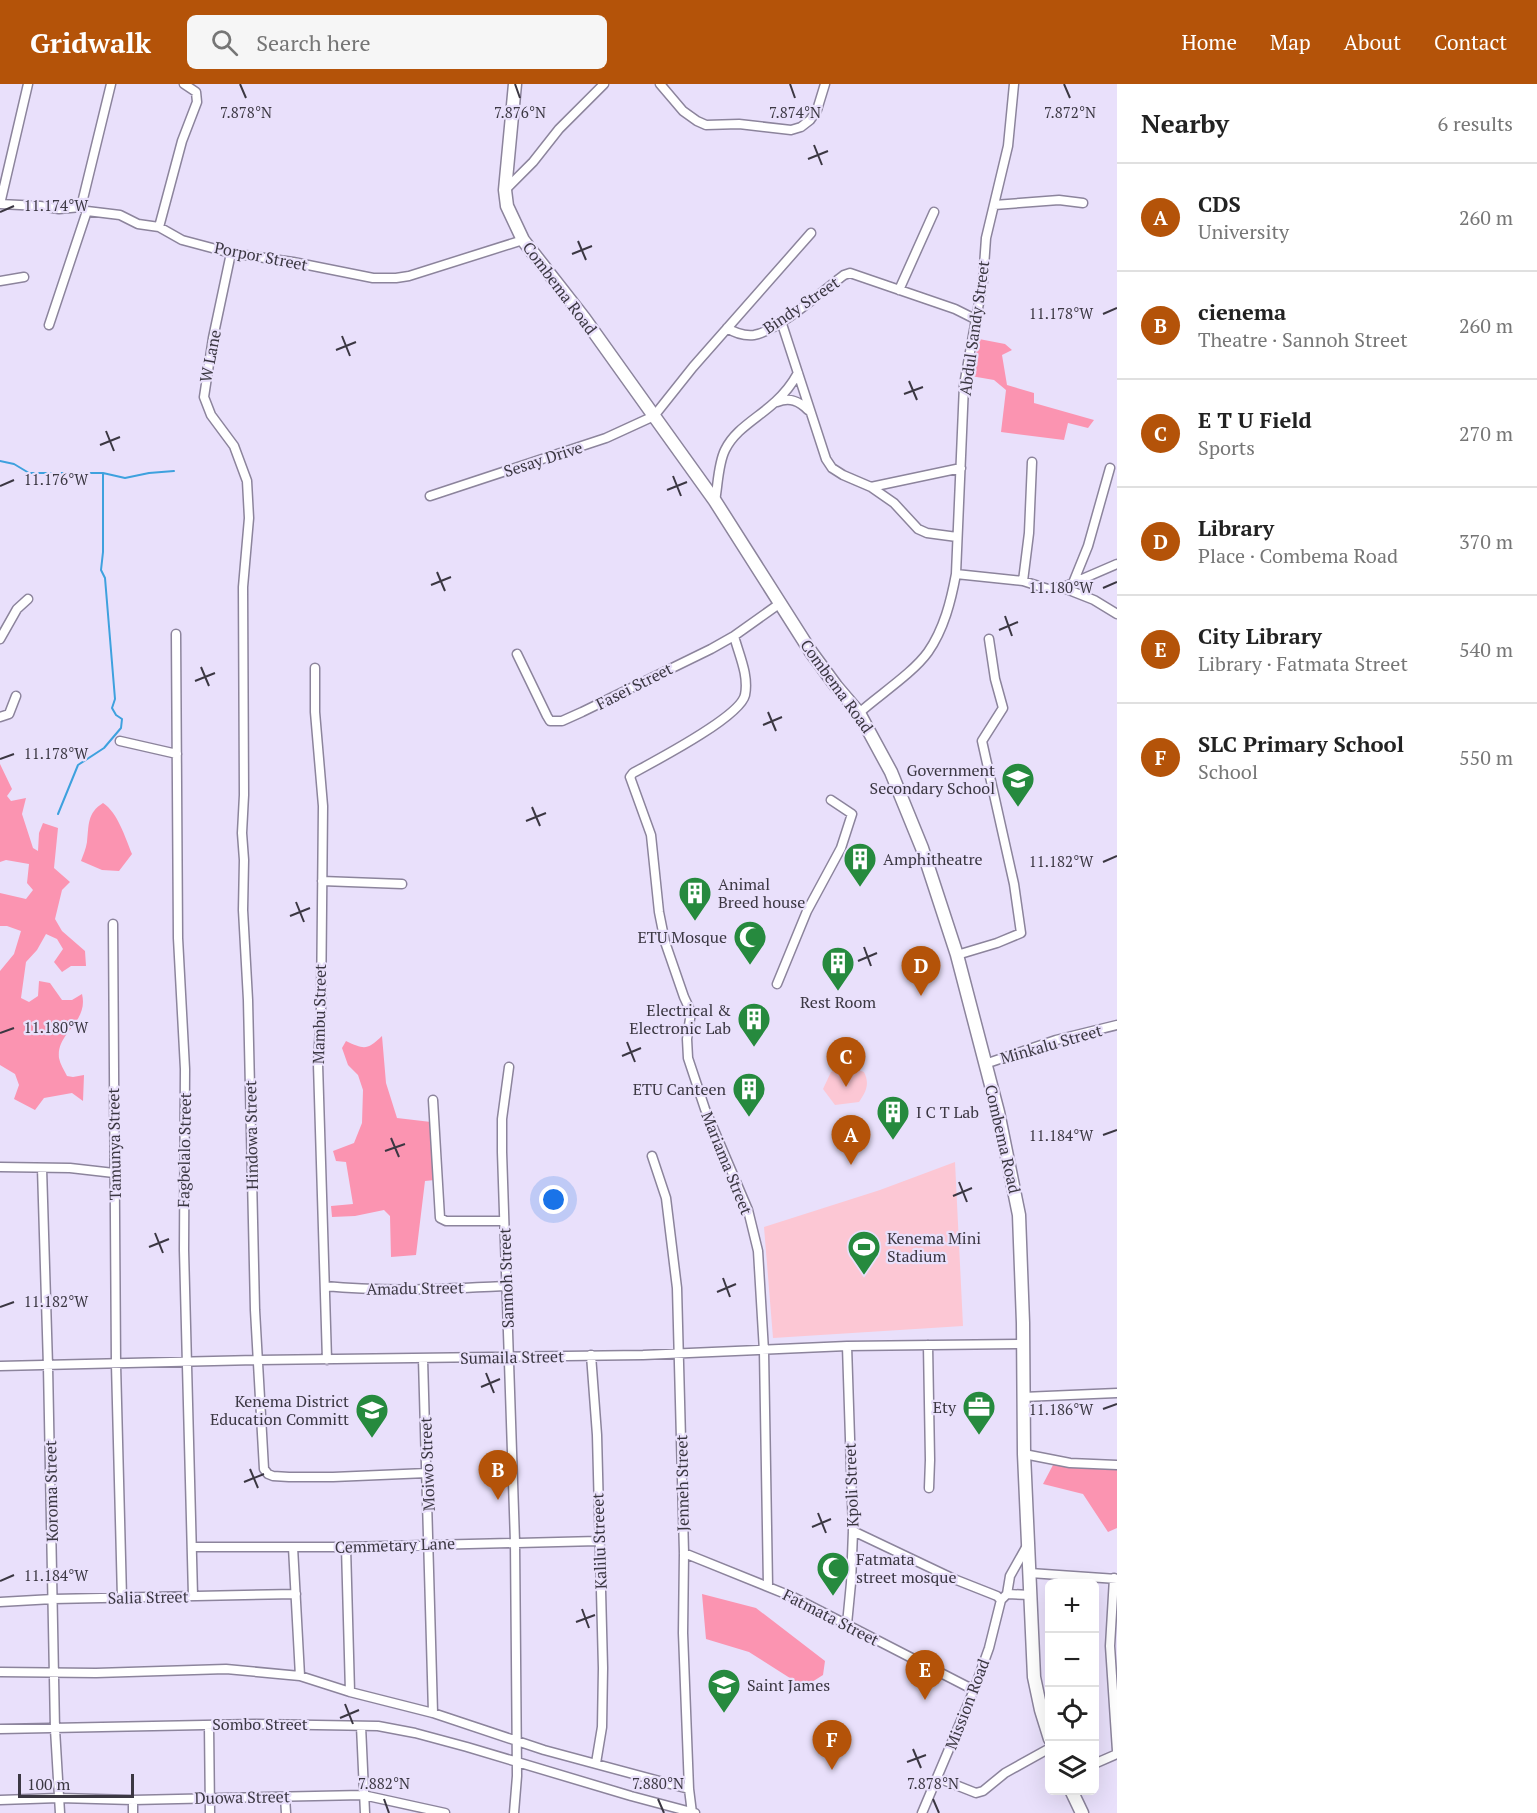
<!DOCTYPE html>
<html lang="en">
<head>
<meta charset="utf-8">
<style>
	body { margin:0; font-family:"PT Serif",serif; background:#f6f6f6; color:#222 }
	.controls { position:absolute; right:18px; bottom:18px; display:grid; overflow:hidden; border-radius:9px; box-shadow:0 6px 24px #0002 }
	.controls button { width:54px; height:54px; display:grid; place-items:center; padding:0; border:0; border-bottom:2px solid #e0e0e0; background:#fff; color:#222; font:30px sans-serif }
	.scale { position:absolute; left:18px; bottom:15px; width:116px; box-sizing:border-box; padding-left:6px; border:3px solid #3b3742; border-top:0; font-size:16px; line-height:21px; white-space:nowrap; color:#3b3742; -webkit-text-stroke:4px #e9e0fb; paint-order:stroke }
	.you { position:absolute; left:554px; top:1116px; width:21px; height:21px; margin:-15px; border:4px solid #fff; border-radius:50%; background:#1a73e8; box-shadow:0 0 0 9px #1a73e833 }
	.badge { display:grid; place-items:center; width:39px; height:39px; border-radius:50%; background:#b45309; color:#fff; font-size:20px; font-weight:700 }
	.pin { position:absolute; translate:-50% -50px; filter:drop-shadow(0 2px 3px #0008) }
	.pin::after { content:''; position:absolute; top:32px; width:21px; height:18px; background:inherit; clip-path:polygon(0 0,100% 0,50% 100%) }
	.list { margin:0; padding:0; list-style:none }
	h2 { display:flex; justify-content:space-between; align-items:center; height:78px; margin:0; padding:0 24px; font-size:26px }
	h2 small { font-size:20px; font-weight:400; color:#767676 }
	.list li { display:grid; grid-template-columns:39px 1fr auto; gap:18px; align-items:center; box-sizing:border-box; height:108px; padding:0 24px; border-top:2px solid #e0e0e0 }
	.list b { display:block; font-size:22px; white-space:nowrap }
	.list p { margin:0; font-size:20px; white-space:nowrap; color:#767676 }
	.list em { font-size:20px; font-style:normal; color:#767676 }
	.icon { flex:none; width:33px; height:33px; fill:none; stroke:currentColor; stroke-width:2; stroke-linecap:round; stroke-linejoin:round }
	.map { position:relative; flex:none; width:1117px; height:1729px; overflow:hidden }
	header { display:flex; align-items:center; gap:36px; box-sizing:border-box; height:84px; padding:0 30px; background:#b45309; color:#fff }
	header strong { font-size:28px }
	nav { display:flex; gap:33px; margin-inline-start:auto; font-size:21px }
	.search { width:420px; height:54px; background:#f6f6f6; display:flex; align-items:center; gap:15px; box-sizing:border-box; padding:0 21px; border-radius:9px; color:#767676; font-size:22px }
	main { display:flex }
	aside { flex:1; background:#fff }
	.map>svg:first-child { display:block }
	.green { fill:#fcc7d4 }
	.forest { fill:#fb94b1 }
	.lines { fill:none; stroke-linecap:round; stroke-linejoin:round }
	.stream { stroke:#3ea1de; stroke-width:2 }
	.street-casing { stroke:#8c849c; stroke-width:11 }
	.secondary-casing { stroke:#8c849c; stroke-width:15 }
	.street { stroke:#fff; stroke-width:8 }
	.secondary { stroke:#fff; stroke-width:12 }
	.ticks { fill:none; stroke:#3b3742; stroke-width:2 }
	.labels { text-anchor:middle; stroke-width:4.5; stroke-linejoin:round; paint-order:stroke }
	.street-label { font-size:16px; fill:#3b3742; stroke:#e9e0fb }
	.poi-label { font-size:16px; fill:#3b3742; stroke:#e9e0fb; text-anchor:end }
	.ticks-label { font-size:15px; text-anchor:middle; fill:#3b3742; stroke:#e9e0fb; stroke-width:4.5; stroke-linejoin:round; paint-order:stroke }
</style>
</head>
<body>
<header>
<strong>Gridwalk</strong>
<div class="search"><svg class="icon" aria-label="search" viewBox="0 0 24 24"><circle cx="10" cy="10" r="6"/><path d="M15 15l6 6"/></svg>Search here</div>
<nav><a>Home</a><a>Map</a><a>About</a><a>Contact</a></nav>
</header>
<main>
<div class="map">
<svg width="1117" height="1729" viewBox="0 0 1117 1729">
	<rect width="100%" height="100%" fill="#e9e0fb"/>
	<path class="green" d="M845 981 864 988C870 1000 866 1008 859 1018L835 1021 823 1005 831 988Z
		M955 1078 963 1242 773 1254 764 1143 880 1106Z"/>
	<path class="forest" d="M979 255 1005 260 1012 266 1002 271 1007 301 1034 309V319L1094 336 1088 344 1068 339 1064 356 1001 348 1006 306 994 296 971 292Z
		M0 680 12 705 7 712 11 717 26 714 22 730 33 764 38 767 39 749 43 739 58 744 54 784 70 798 62 806 55 835 62 847 85 867 86 882H71L62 888 54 878 63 865 57 855 46 850 37 866 26 878 21 914 29 918 38 912 39 897 50 899 62 916H72L82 910C89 939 56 948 59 974 60 980 64 986 67 992L73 993 84 991 83 1017 72 1009 44 1014 35 1026 14 1015 19 1001 15 990 0 981V887L14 870 21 847 7 842H0V809L26 815 33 806 27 799 29 780 6 776 0 778Z
		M103 719C118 729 125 753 132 770L119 787 102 786 81 777C83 771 86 765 87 758 89 741 87 729 103 719Z
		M382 952 386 999 397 1034 431 1038 435 1096 425 1097 416 1171 391 1173 390 1132 384 1126 355 1132 332 1133 331 1122 353 1120 346 1078 336 1077 333 1067 354 1059 362 1039 363 1006 358 991 348 981 342 964 346 957C365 966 367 966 382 952Z
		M1053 1381 1117 1383V1444L1108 1448 1083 1410 1043 1400Z
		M702 1510 756 1524 825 1577 823 1591 804 1603 749 1568 706 1555Z"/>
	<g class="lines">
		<path class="stream" d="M0 377 14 380 29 389H103L125 394 149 389 174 387
			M58 730 78 681 104 664 121 644 122 635 116 631 112 624 115 615 105 494 101 486 103 468V389"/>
		<g class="street-casing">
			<path id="street" d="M660 0 683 27 697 37 706 41 739 40 791 46 801 43 810 36 817 26 825 0
				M505 106 533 78 559 45 604 0
				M0 120 40 122 59 125 81 123 87 127 120 131 138 140 159 143 182 156 231 169 293 178 373 194H396L409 192 523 156
				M0 120 28 0
				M994 121 1059 116 1083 119
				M81 123 111 0
				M159 143 182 57 197 18 196 8 184 0
				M231 169 213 254 204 313 211 331 234 362 247 397 249 434 243 503 244 711 242 749 244 776 243 826 248 916 255 1226 264 1385 268 1390 273 1392 289 1393H333L427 1389
				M0 197 24 193
				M899 206 934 128
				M781 237 826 375 832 384 843 391 871 403 894 419 918 445 927 449 957 453
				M49 241 87 127
				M727 244C735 249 744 252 754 251 776 248 824 206 844 191L850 189 955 225 975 235
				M777 318C790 313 799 317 808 326
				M871 403 961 384
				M430 412 606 354 654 332 693 283 811 149
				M715 417C718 401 718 380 725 366 735 345 758 334 775 318 784 310 792 300 798 289
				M956 490 1023 497 1048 505 1066 502 1117 480
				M1023 497 1029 449 1032 378
				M1073 499 1088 462 1110 384
				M1061 503 1094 516 1117 530
				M176 550 178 854 185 985 184 1166 193 1512
				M734 552C739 571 749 591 745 611 740 633 655 677 633 689L630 693 651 751 659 828 665 858 684 913 691 928 687 955 688 974 705 1025 748 1126 758 1167 764 1267 768 1502
				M0 555 17 525 28 515
				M517 570 547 632 550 637H562L582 628 711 565 734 552 779 520
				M315 584V628L323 722 321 925 318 980 327 1276
				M859 629C879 611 913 589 928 568 944 545 951 517 956 490L964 301 983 197 986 154 1008 62 1014 0
				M0 633 9 630 16 612
				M120 657 177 670
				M322 797 402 800
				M113 840 116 1280 122 1514
				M957 871 997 859 1021 849 1014 800 982 657 1003 624 995 595 989 555
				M777 900 807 827 841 764 852 730 831 716
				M985 980 1056 956 1117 941
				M509 983 502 1035V1068L515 1458 517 1692 514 1729
				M433 1016 440 1134 446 1137H503
				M652 1072 666 1114 677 1204 684 1469 683 1549 689 1705 692 1729
				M0 1083 70 1084 114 1089
				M42 1084 48 1282 55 1645 60 1729
				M325 1202C385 1208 445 1205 505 1202
				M928 1261 930 1376 929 1404
				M847 1262 853 1447 851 1499 847 1540
				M591 1271 597 1351 603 1584 602 1643 596 1679
				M423 1275C427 1393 429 1511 433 1629
				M0 1282 258 1276 643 1271 847 1262 1023 1260
				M1023 1313 1117 1309
				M1024 1370 1070 1379 1117 1381
				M853 1447 954 1495 997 1512 1001 1516
				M192 1463H346L598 1457
				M293 1463 300 1592
				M346 1463 350 1608
				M684 1469 793 1513 974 1606
				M1030 1489 1117 1495
				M1114 1494 1110 1562 1117 1667
				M1007 1510 1010 1492 1028 1460
				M1007 1510 1031 1511
				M0 1518 53 1515 296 1510
				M0 1588 96 1589 226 1585 300 1592 350 1608 433 1629 544 1666 689 1705
				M209 1641 210 1729
				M361 1642 365 1729
				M0 1645 255 1640 378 1642 415 1649 467 1663 631 1712 695 1729
				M1094 1680 1117 1670
				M938 1694 976 1709 983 1707 1005 1689 1050 1664
				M285 1713 286 1729
				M0 1716 59 1714 133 1716 363 1711 445 1729
				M133 1716V1729
				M922 1729 974 1606 989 1564 1001 1516 1007 1510"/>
		</g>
		<g class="secondary-casing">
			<path id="secondary" d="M515 0 505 106 507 122 523 156 584 234 654 332 715 417 811 568 836 602 859 629 891 688 922 764 957 871 998 1028 1019 1131 1023 1239 1024 1370 1034 1593 1041 1626 1050 1655
				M1071 1706 1082 1729"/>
		</g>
		<use href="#street" class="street"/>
		<use href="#secondary" class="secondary"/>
	</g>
	<path class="ticks" d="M240 0 246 14M515 0 520 14M790 0 795 14M1064 0 1070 14M814 61 822 81M808 75 828 67M0 128 14 122M578 157 586 176M572 170 592 162M1103 230 1117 224M342 252 350 272M336 266 356 258M909 297 917 316M904 310 923 303M106 347 114 367M100 361 120 353M673 392 681 412M0 402 14 396M667 406 687 398M437 488 445 507M431 501 451 493M1103 504 1117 498M1005 532 1012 552M999 546 1018 538M201 583 209 602M195 597 215 589M768 628 776 647M763 641 782 633M0 675 14 670M532 723 540 742M526 737 546 729M1103 778 1117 772M296 818 304 838M290 832 310 824M864 863 871 882M858 877 877 869M0 949 14 944M627 958 635 978M622 972 641 964M1103 1051 1117 1046M391 1054 399 1073M385 1067 405 1060M959 1098 967 1118M953 1112 972 1104M155 1149 163 1169M149 1163 169 1155M723 1194 730 1213M717 1208 736 1200M0 1223 14 1218M486 1289 494 1309M481 1303 500 1295M1103 1325 1117 1320M250 1385 258 1404M244 1398 264 1390M818 1429 826 1449M812 1443 831 1435M0 1497 14 1491M582 1525 589 1544M576 1538 595 1531M345 1620 353 1640M340 1634 359 1626M913 1665 921 1684M907 1678 926 1671M384 1715 389 1729M658 1715 664 1729M933 1715 939 1729"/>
	<defs>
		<g id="school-pin" transform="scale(1.725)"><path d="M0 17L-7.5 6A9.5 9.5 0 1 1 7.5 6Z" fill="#268a3e" stroke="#e9e0fb"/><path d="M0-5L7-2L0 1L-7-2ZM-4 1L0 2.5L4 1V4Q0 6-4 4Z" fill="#fff"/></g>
		<g id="building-pin" transform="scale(1.725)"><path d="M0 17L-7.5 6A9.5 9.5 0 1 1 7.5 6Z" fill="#268a3e" stroke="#e9e0fb"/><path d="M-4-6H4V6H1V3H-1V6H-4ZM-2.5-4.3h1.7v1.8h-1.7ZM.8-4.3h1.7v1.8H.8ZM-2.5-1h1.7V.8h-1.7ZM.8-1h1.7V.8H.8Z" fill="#fff"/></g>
		<g id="mosque-pin" transform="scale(1.725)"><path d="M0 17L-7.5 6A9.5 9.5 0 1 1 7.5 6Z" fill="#268a3e" stroke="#e9e0fb"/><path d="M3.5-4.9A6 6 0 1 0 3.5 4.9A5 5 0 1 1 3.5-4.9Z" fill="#fff"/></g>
		<g id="stadium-pin" transform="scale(1.725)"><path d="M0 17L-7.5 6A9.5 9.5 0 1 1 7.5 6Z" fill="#268a3e" stroke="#e9e0fb"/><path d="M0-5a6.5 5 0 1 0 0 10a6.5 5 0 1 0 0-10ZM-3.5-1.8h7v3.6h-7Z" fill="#fff"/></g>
		<g id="office-pin" transform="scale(1.725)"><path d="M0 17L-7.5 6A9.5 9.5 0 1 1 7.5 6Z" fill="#268a3e" stroke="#e9e0fb"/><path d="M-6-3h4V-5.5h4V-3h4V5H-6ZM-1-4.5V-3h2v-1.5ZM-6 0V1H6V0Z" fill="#fff"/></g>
	</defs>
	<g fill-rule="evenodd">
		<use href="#school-pin" x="1018" y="695"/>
		<use href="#building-pin" x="860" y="775"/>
		<use href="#building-pin" x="695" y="809"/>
		<use href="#mosque-pin" x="750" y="853"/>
		<use href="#building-pin" x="838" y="879"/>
		<use href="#building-pin" x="754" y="935"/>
		<use href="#building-pin" x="749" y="1005"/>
		<use href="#building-pin" x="893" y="1028"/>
		<use href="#stadium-pin" x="864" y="1163"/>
		<use href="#office-pin" x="979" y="1323"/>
		<use href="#school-pin" x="372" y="1326"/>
		<use href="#mosque-pin" x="833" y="1484"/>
		<use href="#school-pin" x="724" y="1601"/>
	</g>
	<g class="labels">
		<g class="street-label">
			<text transform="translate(261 172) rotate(11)" y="6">Porpor Street</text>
			<text transform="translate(560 204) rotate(53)" y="6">Combema Road</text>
			<text transform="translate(801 221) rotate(-34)" y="6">Bindy Street</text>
			<text transform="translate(974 244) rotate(-82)" y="6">Abdul Sandy Street</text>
			<text transform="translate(210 272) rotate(-79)" y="6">W Lane</text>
			<text transform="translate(543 375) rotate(-18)" y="6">Sesay Drive</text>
			<text transform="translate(634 602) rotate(-27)" y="6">Fasei Street</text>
			<text transform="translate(837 602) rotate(54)" y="6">Combema Road</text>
			<text transform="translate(319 930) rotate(-89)" y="6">Mambu Street</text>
			<text transform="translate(1051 960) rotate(-16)" y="6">Minkalu Street</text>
			<text transform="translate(251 1051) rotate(-91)" y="6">Hindowa Street</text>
			<text transform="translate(1003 1055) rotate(77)" y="6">Combema Road</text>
			<text transform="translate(114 1060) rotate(-91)" y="6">Tamunya Street</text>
			<text transform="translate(184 1066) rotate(-89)" y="6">Fagbelalo Street</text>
			<text transform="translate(727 1079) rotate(68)" y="6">Mariama Street</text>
			<text transform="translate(506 1194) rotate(-92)" y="6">Sannoh Street</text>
			<text transform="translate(415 1204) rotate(-1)" y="6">Amadu Street</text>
			<text transform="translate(512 1273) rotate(-1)" y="6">Sumaila Street</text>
			<text transform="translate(427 1380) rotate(-92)" y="6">Moiwo Street</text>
			<text transform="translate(682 1399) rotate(-91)" y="6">Jenneh Street</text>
			<text transform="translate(851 1401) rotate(-92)" y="6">Kpoli Street</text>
			<text transform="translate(51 1407) rotate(-91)" y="6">Koroma Street</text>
			<text transform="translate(599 1457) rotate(-92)" y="6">Kalilu Streeet</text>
			<text transform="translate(395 1461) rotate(-2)" y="6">Cemmetary Lane</text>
			<text transform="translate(148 1513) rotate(-1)" y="6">Salia Street</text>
			<text transform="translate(831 1533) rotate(27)" y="6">Fatmata Street</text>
			<text transform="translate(967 1620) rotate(-69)" y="6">Mission Road</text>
			<text x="260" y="1646">Sombo Street</text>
			<text transform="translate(242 1713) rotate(-1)" y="6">Duowa Street</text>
		</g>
		<g class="poi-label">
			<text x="995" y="692">Government<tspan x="995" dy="18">Secondary School</tspan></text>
			<text x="883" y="781" text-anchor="start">Amphitheatre</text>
			<text x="718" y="806" text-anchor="start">Animal<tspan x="718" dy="18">Breed house</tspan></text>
			<text x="727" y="859">ETU Mosque</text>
			<text x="838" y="924" text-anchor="middle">Rest Room</text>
			<text x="731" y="932">Electrical &amp;<tspan x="731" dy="18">Electronic Lab</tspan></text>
			<text x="726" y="1011">ETU Canteen</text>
			<text x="916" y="1034" text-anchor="start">I C T Lab</text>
			<text x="887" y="1160" text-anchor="start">Kenema Mini<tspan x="887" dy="18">Stadium</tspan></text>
			<text x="349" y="1323">Kenema District<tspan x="349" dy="18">Education Committ</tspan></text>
			<text x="956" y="1329">Ety</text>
			<text x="856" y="1481" text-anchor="start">Fatmata<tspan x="856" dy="18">street mosque</tspan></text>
			<text x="747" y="1607" text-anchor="start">Saint James</text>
		</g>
	</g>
	<g class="ticks-label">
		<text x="246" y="34">7.878°N</text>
		<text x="520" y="34">7.876°N</text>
		<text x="795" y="34">7.874°N</text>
		<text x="1070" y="34">7.872°N</text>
		<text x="56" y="127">11.174°W</text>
		<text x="1061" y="235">11.178°W</text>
		<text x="56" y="401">11.176°W</text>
		<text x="1061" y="509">11.180°W</text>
		<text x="56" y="675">11.178°W</text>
		<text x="1061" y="783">11.182°W</text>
		<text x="56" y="949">11.180°W</text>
		<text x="1061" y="1057">11.184°W</text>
		<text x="56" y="1223">11.182°W</text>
		<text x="1061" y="1331">11.186°W</text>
		<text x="56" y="1497">11.184°W</text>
		<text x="384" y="1705">7.882°N</text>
		<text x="658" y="1705">7.880°N</text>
		<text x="933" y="1705">7.878°N</text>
	</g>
</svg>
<div class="controls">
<button>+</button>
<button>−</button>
<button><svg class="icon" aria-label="locate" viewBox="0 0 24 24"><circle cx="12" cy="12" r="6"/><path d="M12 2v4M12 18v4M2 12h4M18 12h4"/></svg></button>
<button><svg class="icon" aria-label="layers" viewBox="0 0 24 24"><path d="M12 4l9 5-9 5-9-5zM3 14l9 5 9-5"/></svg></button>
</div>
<div class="scale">100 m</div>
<div class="you"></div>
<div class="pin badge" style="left:851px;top:1081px">A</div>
<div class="pin badge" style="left:498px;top:1416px">B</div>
<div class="pin badge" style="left:846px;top:1003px">C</div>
<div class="pin badge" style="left:921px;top:912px">D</div>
<div class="pin badge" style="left:925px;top:1616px">E</div>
<div class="pin badge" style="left:832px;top:1686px">F</div>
</div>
<aside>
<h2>Nearby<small>6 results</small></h2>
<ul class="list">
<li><span class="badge">A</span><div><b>CDS</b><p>University</p></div><em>260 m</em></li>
<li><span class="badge">B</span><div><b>cienema</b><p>Theatre · Sannoh Street</p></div><em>260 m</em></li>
<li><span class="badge">C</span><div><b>E T U Field</b><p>Sports</p></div><em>270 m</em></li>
<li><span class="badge">D</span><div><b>Library</b><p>Place · Combema Road</p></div><em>370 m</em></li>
<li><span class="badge">E</span><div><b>City Library</b><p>Library · Fatmata Street</p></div><em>540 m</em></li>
<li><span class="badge">F</span><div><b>SLC Primary School</b><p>School</p></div><em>550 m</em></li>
</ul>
</aside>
</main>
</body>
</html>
